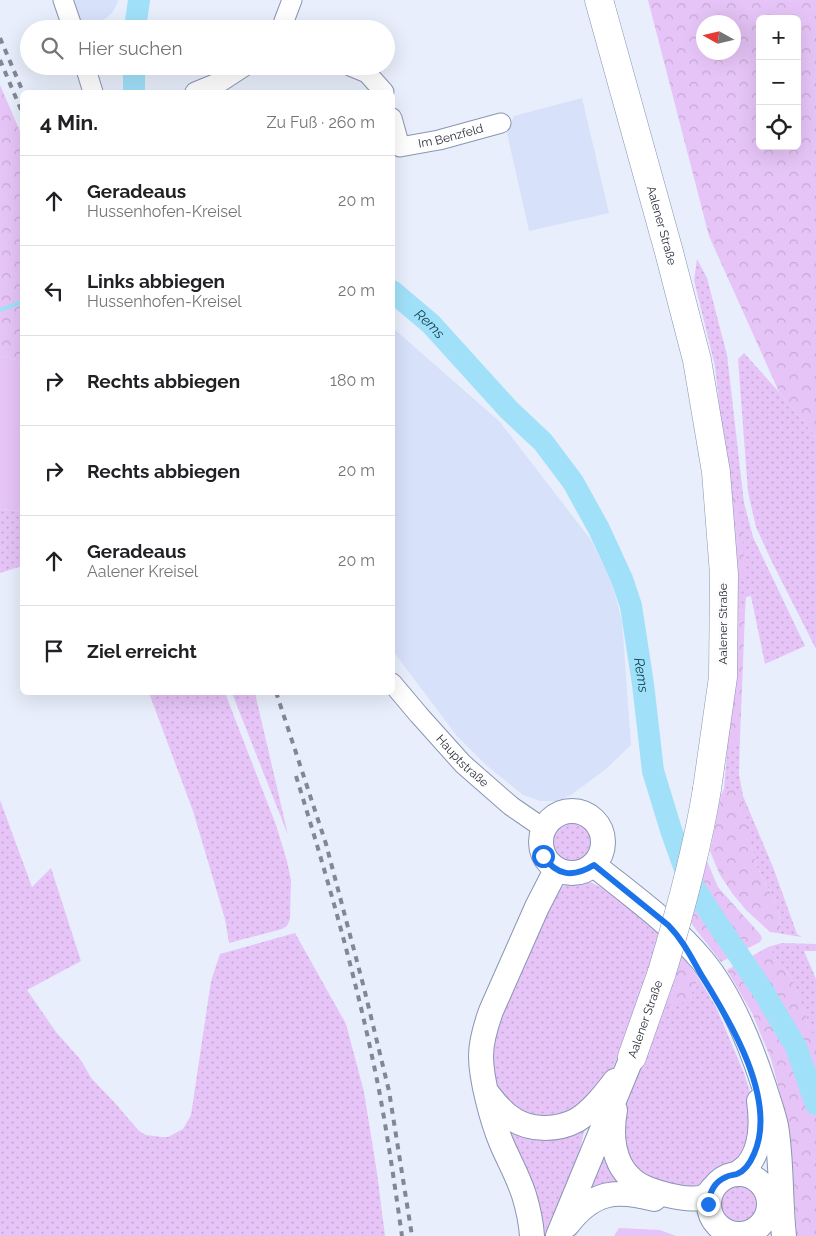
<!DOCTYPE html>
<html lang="de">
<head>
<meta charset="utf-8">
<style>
	body { margin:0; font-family:Raleway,sans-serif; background:#f2f2f2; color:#202124 }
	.controls { position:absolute; right:15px; top:15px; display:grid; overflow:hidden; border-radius:8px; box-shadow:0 5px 20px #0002 }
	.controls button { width:45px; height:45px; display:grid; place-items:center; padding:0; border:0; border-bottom:1px solid #e0e0e0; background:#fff; color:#202124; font:25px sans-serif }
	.compass { position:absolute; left:696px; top:15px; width:45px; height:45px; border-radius:50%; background:#fff; box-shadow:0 5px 20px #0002; rotate:278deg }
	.stop { position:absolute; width:15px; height:15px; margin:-11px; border:4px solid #1a73e8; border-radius:50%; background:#fff }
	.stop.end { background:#1a73e8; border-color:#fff; box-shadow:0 1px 5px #0008 }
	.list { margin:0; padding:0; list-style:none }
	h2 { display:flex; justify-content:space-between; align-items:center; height:65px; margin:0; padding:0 20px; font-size:21px }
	h2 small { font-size:16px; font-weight:400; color:#757577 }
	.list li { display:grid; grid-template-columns:32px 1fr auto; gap:15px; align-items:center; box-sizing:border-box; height:90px; padding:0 20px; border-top:1px solid #e0e0e0 }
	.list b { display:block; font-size:19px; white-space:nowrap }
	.list p { margin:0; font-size:16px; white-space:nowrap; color:#757577 }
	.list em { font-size:16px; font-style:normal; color:#757577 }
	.icon { flex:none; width:28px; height:28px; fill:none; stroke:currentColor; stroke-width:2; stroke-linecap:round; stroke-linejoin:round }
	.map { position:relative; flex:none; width:816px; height:1236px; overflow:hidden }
	.search { position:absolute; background:#fff; box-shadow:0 5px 20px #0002; left:20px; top:20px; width:375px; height:55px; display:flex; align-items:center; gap:12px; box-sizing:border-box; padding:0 18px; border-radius:28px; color:#757577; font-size:19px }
	.panel { position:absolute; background:#fff; box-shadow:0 5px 20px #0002; left:20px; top:90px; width:375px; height:605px; border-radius:8px }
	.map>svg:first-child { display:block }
	.built { fill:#d7e1f9 }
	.grass { fill:url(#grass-dots) }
	.forest { fill:url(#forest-crowns); fill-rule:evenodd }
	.green { fill:#e6c4f7 }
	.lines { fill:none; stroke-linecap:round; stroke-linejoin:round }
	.stream { stroke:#a0e1f9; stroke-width:4 }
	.river { stroke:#a0e1f9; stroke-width:22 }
	.minor-casing { stroke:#8995b4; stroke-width:21 }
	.major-casing { stroke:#8995b4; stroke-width:26 }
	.highway-casing { stroke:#8995b4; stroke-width:29 }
	.minor { stroke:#fff; stroke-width:19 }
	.major { stroke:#fff; stroke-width:24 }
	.highway { stroke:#fff; stroke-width:28 }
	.rail { stroke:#828794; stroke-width:4; stroke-dasharray:6 6; stroke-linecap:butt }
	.highway-bridge-casing { stroke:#8995b4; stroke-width:29; stroke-linecap:butt }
	.highway-bridge { stroke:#fff; stroke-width:28 }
	.route { stroke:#1a73e8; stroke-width:6 }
	.labels { text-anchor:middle; stroke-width:4; stroke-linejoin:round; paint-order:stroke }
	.street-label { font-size:12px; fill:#292e3a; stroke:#fbfbfb }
	.water-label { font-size:14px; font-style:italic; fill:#104656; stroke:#fbfbfb }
</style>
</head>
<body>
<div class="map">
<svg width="816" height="1236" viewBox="0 0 816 1236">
	<defs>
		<pattern id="grass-dots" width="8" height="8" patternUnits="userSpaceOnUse" patternTransform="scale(1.25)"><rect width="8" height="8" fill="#e6c4f7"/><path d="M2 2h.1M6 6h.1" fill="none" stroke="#c5a9d4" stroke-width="1.8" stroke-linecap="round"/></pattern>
		<pattern id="forest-crowns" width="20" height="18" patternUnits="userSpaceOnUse" patternTransform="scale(1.25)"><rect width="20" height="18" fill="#e6c4f7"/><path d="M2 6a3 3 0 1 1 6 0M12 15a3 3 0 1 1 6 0" fill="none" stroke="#c5a9d4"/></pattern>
	</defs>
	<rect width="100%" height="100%" fill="#e8eefb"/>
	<path class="built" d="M70 0H118L117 4 112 13 93 29H80Z
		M582 98 609 213 529 231 507 133 514 116Z
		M393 328 500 422 591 540 612 583 622 621 631 745 606 769 571 795 557 801H540L523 795 485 764 457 736 393 651Z"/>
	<path class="grass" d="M697 259 707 278 727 355 744 503 753 537 805 646 765 664 751 596 746 597 745 612 740 609 733 619 730 503 715 366 694 280Z
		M744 353 779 392 816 437V649L772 562 756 527 748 492 738 359Z
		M0 509 22 511V566L0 573Z
		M149 693H225L276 825 287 861 291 880 290 919 287 926 282 929 229 943 225 919 193 811Z
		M232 693H255L288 835Z
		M740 737 739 774 743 796 773 867 797 934 802 937 777 933 781 929 779 913 771 894 757 867 751 846 724 789 728 740 732 745Z
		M0 800 32 887 51 868 81 961 27 990 56 1032 80 1059 92 1079 115 1103 139 1131 146 1135 162 1137H168L183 1129 191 1115 211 981 220 954 295 933 346 1024 364 1092 377 1173 385 1236H0Z
		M549 842a23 23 0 1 1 46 0a23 23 0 1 1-46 0Z
		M584 880C614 890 639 915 663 935L651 977 610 1075 600 1092 555 1120 521 1113 497 1088 491 1071 494 1028 543 916 562 887 572 882Z
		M782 943 816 944V951H804L816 979V1043L791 978 768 947Z
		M698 977 716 1007 744 1073 753 1102 754 1123 740 1160 716 1173 699 1188 662 1190 629 1165 621 1113 663 1004 690 998Z
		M587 1117 579 1154 544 1236H537L501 1127Z
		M604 1136 630 1186 593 1194 584 1183Z
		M714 1204a24 24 0 1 1 48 0a24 24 0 1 1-48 0Z"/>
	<path class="forest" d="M648 0H816V437L779 392 709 236ZM760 19H797V146H760ZM704 22H734V52H704Z
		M0 85 22 136V361L0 356Z
		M735 495 740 503 745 571 738 579 734 577 730 503Z
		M740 609 745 612 740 737 732 746 728 740 733 619Z
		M724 789 736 790 743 810 751 846 757 867 771 894 779 913 781 929 777 933 770 932 746 910 732 893 720 875 710 851 721 795Z
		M707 861 718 887 733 904 760 934 762 938 760 942 721 962 691 923Z
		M768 947 791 978 816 1042V1236H797L789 1128 771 1059 752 1013 727 970Z
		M681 954 698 977 690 998 677 1006 663 1004Z"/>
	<path class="green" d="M0 356 22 361V511L0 509Z
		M619 1228 660 1230 676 1236H614Z"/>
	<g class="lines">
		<path class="stream" d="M0 310 22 302"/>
		<g class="river">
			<path d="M135 29 139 0"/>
			<path d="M134 66V92"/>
			<path id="s1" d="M392 291 431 324 509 410 543 442 573 482 599 529 622 579 631 606 643 684 653 771 671 830 688 878 717 923 761 988 796 1047 816 1104"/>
		</g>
		<g class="minor-casing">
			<g id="minor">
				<path d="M63 0 73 29"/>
				<path d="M281 29 292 0"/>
				<path d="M85 66 93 92"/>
				<path d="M350 66 367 73 384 92"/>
				<path d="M195 92 222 81 245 66"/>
				<path id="s2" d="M392 118 400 147 439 140 501 123"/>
				<path id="s3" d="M392 683 419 715 463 764 511 806 543 828"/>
			</g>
		</g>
		<g class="major-casing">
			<path id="major" d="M541 842a31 31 0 1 1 62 0a31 31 0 1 1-62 0Z
				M594 865C631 895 671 923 702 960 731 995 750 1043 764 1086 768 1099 773 1112 776 1126 782 1162 780 1199 784 1236
				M488 1094C495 1103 501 1111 510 1117 528 1131 557 1131 577 1120 592 1111 604 1095 615 1081
				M615 1110C612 1127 612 1148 620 1164 623 1170 629 1177 635 1182 646 1191 692 1204 705 1196 708 1195 711 1190 713 1188
				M709 1204a30 30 0 1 1 60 0a30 30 0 1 1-60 0Z
				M737 1174C740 1171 744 1169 747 1166 762 1149 762 1121 759 1101
				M567 1225C593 1191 616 1189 654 1199
				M532 1236C531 1222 528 1208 524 1195 518 1176 508 1159 501 1142 492 1120 481 1079 481 1056 481 1040 486 1025 491 1011L537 907 556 870
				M558 1236 632 1057"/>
		</g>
		<g class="highway-casing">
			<g id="highway">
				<path id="s4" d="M599 0 669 252 697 360 716 472 724 574 723 677 707 789"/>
				<path id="s5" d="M632 1057 662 972"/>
			</g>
		</g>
		<use href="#minor" class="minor"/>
		<use href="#major" class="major"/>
		<use href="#highway" class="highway"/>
		<path class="rail" d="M0 38 23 92
			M0 60 22 112
			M276 692 326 844 364 988 389 1091 412 1236
			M296 776C328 879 358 984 379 1090 388 1138 395 1187 402 1236"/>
		<g class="highway-bridge-casing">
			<path id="highway-bridge" d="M662 972C680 912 697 851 707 789"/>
		</g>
		<use href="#highway-bridge" class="highway-bridge"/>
	</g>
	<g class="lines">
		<path class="route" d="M543 856C557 876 573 878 594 865L668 925C683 940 692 959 702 976 730 1021 778 1100 754 1154 751 1161 745 1171 737 1174 734 1175 729 1175 726 1177 714 1182 710 1192 708 1204"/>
	</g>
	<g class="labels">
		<g class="street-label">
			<text dy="4" stroke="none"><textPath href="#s2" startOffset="82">Im Benzfeld</textPath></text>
			<text dy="4" stroke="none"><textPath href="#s4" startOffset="234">Aalener Straße</textPath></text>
			<text transform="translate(723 624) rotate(-90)" y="4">Aalener Straße</text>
			<text dy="4" stroke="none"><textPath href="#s3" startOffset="105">Hauptstraße</textPath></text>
			<text dy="4" stroke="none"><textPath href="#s5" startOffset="40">Aalener Straße</textPath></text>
		</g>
		<g class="water-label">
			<text dy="5" stroke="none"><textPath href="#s1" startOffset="50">Rems</textPath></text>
			<text dy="5" stroke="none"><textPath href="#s1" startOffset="471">Rems</textPath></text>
		</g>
	</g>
</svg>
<div class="controls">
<button>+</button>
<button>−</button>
<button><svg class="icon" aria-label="locate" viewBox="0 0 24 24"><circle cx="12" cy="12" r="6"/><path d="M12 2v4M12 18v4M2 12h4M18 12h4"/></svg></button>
</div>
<svg class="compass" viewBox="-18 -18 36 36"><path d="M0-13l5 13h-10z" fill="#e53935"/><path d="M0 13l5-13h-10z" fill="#757577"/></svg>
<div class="stop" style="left:543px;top:856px"></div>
<div class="stop end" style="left:708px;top:1204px"></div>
<div class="search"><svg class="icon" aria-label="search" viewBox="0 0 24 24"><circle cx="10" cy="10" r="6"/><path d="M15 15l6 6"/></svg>Hier suchen</div>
<section class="panel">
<h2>4 Min.<small>Zu Fuß · 260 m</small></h2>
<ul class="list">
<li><svg class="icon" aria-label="ahead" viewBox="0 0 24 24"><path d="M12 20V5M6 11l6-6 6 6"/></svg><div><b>Geradeaus</b><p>Hussenhofen-Kreisel</p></div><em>20 m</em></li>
<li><svg class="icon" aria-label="left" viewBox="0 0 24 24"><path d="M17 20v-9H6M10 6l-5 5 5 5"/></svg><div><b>Links abbiegen</b><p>Hussenhofen-Kreisel</p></div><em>20 m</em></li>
<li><svg class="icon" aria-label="right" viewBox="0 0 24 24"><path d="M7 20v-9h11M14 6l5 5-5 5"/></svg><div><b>Rechts abbiegen</b></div><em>180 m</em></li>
<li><svg class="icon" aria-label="right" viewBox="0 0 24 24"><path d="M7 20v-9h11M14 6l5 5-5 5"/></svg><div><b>Rechts abbiegen</b></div><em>20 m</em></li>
<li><svg class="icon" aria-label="ahead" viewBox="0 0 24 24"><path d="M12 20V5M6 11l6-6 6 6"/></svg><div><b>Geradeaus</b><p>Aalener Kreisel</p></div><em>20 m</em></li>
<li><svg class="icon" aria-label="arrive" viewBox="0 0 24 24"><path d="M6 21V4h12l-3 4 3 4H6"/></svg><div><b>Ziel erreicht</b></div></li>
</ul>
</section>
</div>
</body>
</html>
